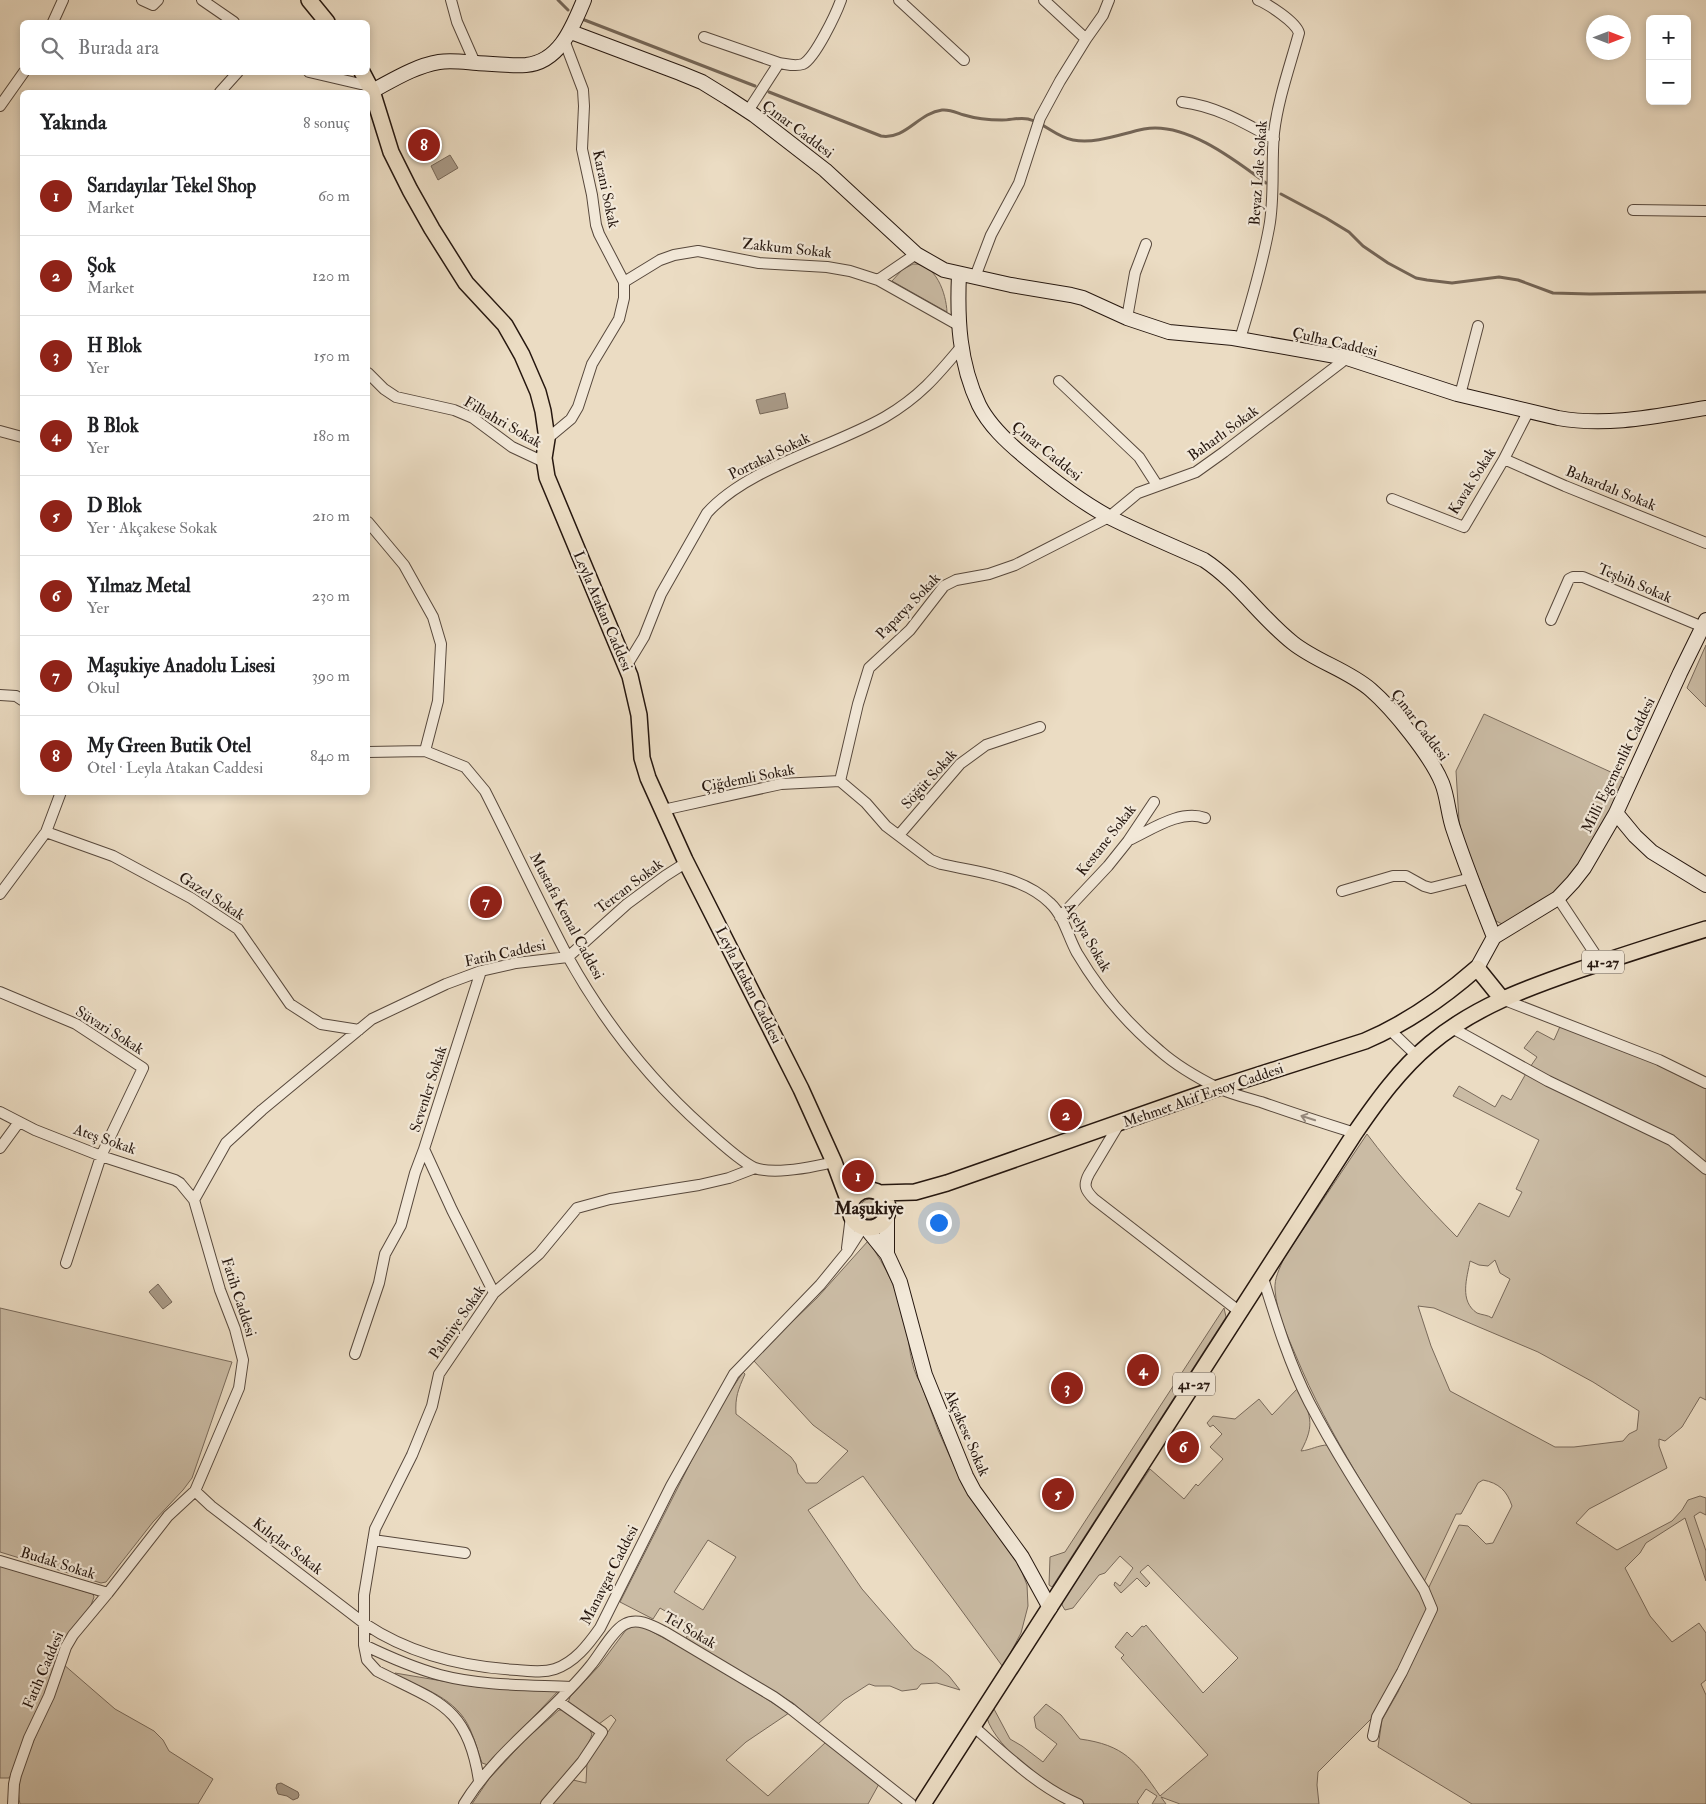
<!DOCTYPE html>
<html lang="tr">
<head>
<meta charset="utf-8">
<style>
	body { margin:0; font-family:"IM FELL Double Pica",serif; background:#f2f2f2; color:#202124 }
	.controls { position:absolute; right:15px; top:15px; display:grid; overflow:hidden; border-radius:8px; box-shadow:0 2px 8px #0003 }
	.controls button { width:45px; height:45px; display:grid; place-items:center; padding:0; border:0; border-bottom:1px solid #e0e0e0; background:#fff; color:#202124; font:25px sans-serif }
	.compass { position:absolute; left:1586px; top:15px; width:45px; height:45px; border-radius:50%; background:#fff; box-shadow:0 2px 8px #0003; rotate:90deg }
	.you { position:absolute; left:938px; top:1222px; width:18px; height:18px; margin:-12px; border:4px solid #fff; border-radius:50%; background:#1a73e8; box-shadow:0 0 0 8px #1a73e833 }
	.badge { display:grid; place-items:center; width:32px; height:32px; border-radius:50%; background:#8f2418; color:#fff; font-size:16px; font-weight:700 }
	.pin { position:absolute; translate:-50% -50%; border:2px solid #fff; box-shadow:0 1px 5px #0006 }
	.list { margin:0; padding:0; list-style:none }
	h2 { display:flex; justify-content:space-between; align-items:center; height:65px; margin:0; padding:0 20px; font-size:21px }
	h2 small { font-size:16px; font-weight:400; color:#757577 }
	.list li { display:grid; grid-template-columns:32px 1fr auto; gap:15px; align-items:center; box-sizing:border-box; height:80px; padding:0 20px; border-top:1px solid #e0e0e0 }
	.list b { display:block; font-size:19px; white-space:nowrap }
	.list p { margin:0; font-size:16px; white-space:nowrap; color:#757577 }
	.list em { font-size:16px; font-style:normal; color:#757577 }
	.icon { flex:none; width:28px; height:28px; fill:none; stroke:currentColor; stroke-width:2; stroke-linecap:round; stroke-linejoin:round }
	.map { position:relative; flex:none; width:1706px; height:1804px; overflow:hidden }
	.search { position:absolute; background:#fff; box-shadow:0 2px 8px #0003; left:20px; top:20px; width:350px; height:55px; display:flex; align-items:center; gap:12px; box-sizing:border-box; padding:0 18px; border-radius:8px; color:#757577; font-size:19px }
	.panel { position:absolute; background:#fff; box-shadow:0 2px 8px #0003; left:20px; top:90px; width:350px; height:705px; border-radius:8px }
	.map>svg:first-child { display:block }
	.green { fill:#cabba4; stroke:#78695a; fill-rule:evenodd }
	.water { fill:#a89986; stroke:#746556 }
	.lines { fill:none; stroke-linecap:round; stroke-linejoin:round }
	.stream { stroke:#746556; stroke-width:3 }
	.street-casing { stroke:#57483c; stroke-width:12 }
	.secondary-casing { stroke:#26170f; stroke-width:16 }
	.primary-casing { stroke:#26170f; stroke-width:18 }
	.street { stroke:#f2e8d8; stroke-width:10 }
	.secondary { stroke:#f2e8d8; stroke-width:14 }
	.primary { stroke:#ebdcc3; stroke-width:15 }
	.oneway { stroke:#968a7e }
	.labels { text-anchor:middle; stroke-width:4.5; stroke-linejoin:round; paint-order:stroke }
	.shield { fill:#f2e8d8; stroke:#63564b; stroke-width:1 }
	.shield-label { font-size:14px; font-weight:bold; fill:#26170f }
	.street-label { font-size:15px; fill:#26170f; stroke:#f2e8d8 }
	.quarter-label { font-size:18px; font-weight:bold; fill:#26170f; stroke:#f2e8d8 }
</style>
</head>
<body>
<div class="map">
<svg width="1706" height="1804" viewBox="0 0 1706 1804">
	<rect width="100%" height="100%" fill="#ebdcc3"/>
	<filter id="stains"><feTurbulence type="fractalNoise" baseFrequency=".004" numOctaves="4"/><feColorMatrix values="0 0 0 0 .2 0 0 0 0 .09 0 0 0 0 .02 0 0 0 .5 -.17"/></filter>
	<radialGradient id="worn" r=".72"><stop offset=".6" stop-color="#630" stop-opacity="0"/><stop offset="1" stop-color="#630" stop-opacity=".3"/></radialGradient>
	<path class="green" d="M913 264C936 263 946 293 947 312L892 281 902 270Z
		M1706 645V707L1687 688Z
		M1484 714 1626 779C1609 816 1582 870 1550 896 1536 907 1519 915 1504 925L1496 921 1463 839 1459 821 1456 771Z
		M1562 1022 1706 1083V1400L1700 1397 1682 1427 1665 1441 1659 1439V1446L1667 1468 1589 1509 1576 1523 1617 1550 1672 1521 1682 1510 1688 1500 1700 1496 1706 1498V1515L1700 1512 1694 1516 1706 1551V1581L1685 1518 1646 1543 1640 1553 1625 1568 1650 1616 1672 1642 1699 1623 1706 1633V1680L1701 1684 1706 1695V1804H1472L1378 1747 1382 1720 1398 1692 1435 1612 1428 1589 1459 1525 1468 1526 1486 1544 1493 1543 1512 1506C1507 1491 1499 1483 1483 1480L1478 1483 1461 1514H1456L1424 1582C1378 1508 1329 1436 1296 1356 1287 1335 1277 1314 1275 1290 1274 1278 1280 1268 1284 1258L1367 1134C1394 1170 1425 1205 1457 1237L1479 1203 1509 1217 1522 1192 1516 1189 1539 1140 1453 1096 1459 1086 1495 1107 1502 1095 1511 1100 1528 1070 1537 1057 1524 1048 1537 1031 1554 1040ZM1495 1260 1500 1273 1510 1279 1492 1318C1488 1315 1482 1315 1477 1313 1459 1301 1467 1278 1470 1261L1479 1265 1488 1266ZM1418 1306 1434 1308 1538 1352 1593 1382 1639 1411 1637 1430 1629 1434 1623 1441 1574 1447H1555L1450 1391 1431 1346Z
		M860 1209a10 10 0 1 1 20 0a10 10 0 1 1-20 0Z
		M868 1241C887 1268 897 1290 905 1321 910 1342 909 1366 921 1384L938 1430 962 1484 1020 1567 1027 1585 1028 1606 1021 1633 1003 1667 863 1476 808 1510 862 1589 914 1649 932 1661 949 1676 960 1690 937 1683 921 1684 917 1689 902 1691 890 1686H875L869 1684 844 1700 818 1724 793 1703 733 1668 686 1638 692 1627 660 1608 653 1619 620 1602 714 1416 743 1372 745 1374C738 1390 735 1397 736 1414L791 1457 796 1464 798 1473 806 1483H817L848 1451 813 1425 754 1361 773 1340 817 1298ZM708 1540 736 1557 703 1610 674 1592Z
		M0 1308 232 1362 192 1478 183 1490 153 1522 106 1582 101 1583 0 1552Z
		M1224 1308 1226 1317 1052 1587 1049 1585 1050 1557 1065 1552Z
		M1298 1388C1310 1415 1316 1423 1301 1451 1311 1450 1318 1445 1328 1445L1424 1599 1427 1610 1401 1667 1372 1718 1318 1772 1317 1785 1319 1804H1180L1161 1797 1166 1804H1152L1157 1796 1146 1789 1137 1802 1139 1804C1125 1804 1098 1804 1085 1804 1056 1797 995 1747 987 1718L994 1709 1010 1739 1022 1746 1043 1762 1057 1744 1036 1728 1034 1717 1046 1704 1061 1715 1080 1739C1124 1745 1136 1761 1160 1796L1208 1755 1121 1658 1124 1655 1115 1647 1127 1632 1132 1637 1142 1626 1144 1627 1146 1625 1203 1693 1238 1658 1148 1565 1140 1572 1150 1583 1146 1587 1137 1578 1121 1593 1114 1585 1115 1582 1120 1586 1133 1568 1120 1556 1105 1573 1099 1575 1073 1608 1065 1610 1062 1605 1063 1599 1150 1469 1184 1499 1196 1484 1198 1486 1223 1459 1210 1447 1222 1434 1213 1425 1210 1427 1207 1423 1213 1416 1235 1419 1259 1399 1272 1415Z
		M0 1566 93 1594 94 1597 91 1605 62 1644 46 1691 12 1773 9 1778H0Z
		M640 1625 702 1659 789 1713 746 1742 726 1760 768 1796 826 1742 879 1784 868 1804H552L573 1780 586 1783 587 1763 616 1720 611 1715 599 1724 568 1703 570 1697 599 1666 626 1630 634 1626Z
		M63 1664 115 1709 154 1731 163 1740 169 1751 213 1779 198 1804H20C14 1779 29 1753 38 1730 47 1708 55 1686 63 1664Z
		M395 1673 478 1687 559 1690 488 1765 482 1763C478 1752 475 1740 470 1729 457 1699 424 1688 396 1676Z
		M559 1710H562L589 1729 592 1734C585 1759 555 1780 542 1804H472L489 1779 525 1740Z"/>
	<path class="water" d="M450 155 458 168 438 180 431 166Z
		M785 393 788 408 760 414 756 400Z
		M158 1284 172 1302 163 1309 149 1292Z
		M281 1783 298 1792 299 1795 298 1798 293 1800 287 1796 278 1794 276 1788 277 1784Z"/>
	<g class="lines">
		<path class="stream" d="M558 0 568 10
			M582 19 755 86
			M769 92 881 136C906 140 918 113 942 110 950 109 957 113 964 115 977 119 989 120 1002 120 1011 120 1020 117 1028 119 1045 123 1056 137 1073 140 1097 144 1120 134 1144 129 1185 121 1235 160 1266 183
			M1281 194 1326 218 1349 232 1363 246 1388 263 1416 278 1427 280 1452 283 1499 277 1518 280 1553 293 1590 294 1706 292"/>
		<g class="street-casing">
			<path id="street" d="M142 0 153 5 158 0
				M202 0 234 22
				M451 0 457 22 475 63
				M899 0 964 60
				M53 22 63 0
				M704 37 779 63 748 111
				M1086 39 1103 15 1109 0
				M779 63C787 64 795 67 803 64 815 58 836 14 841 0
				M309 72 369 86
				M220 92 238 72
				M1182 102C1216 106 1245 123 1274 139
				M0 106 24 72
				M1633 210 1706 211
				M975 277 991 235 1019 183 1040 118 1060 81 1086 39 1044 0
				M878 280 958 325
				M624 282 660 260 674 255 698 251 759 263 827 267 850 271 878 280 916 254
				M1127 318 1135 273 1146 244
				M1240 339C1251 303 1262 266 1269 228 1275 197 1271 165 1274 133 1278 99 1290 66 1299 33 1296 22 1268 4 1258 0
				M368 373 384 389 396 397 454 410 473 418 512 447 544 462
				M1059 381 1139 457 1157 485
				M1460 395 1478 326
				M0 431 22 437
				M547 439 571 419 578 407 592 364 619 319 624 298V282L599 234 596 225 592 195 582 149 584 106 583 90 564 40
				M1504 459 1565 486 1706 543
				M1392 499 1464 527 1504 459 1528 412
				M368 522 404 565 433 617 441 644 438 701 425 751
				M1551 620 1569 579 1573 577H1583L1703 627
				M627 665 644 637 661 594 707 513C748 467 831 448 885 417 919 397 936 377 961 347
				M0 695 16 696 22 700
				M368 752 425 751 465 767 485 791C513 846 539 902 568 957 603 1020 650 1080 704 1128 715 1138 743 1163 755 1168 775 1175 813 1167 834 1162
				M840 781 858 704 869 668 910 630 944 586 956 580 989 574 1015 565 1109 517 1138 493 1196 472 1224 452 1347 358
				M840 781 866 803 886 826 931 860 941 864C976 872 1023 876 1050 903 1064 916 1068 937 1077 953 1099 990 1126 1023 1160 1051 1177 1066 1198 1078 1218 1088 1231 1094 1247 1098 1261 1102 1292 1113 1323 1123 1355 1133
				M663 810 781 784 840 781
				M46 832 113 856 191 898 238 929 290 1004 321 1024 359 1030
				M899 835 960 764 986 745 1040 727
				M1129 840C1151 830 1180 809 1205 818
				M1342 891 1393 876H1406L1424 886 1431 888 1471 878
				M0 894 46 832 61 792
				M1558 898 1601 963
				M1060 917 1108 866 1128 841 1154 802
				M481 971 424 1149 452 1210 494 1293
				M0 992 76 1024 143 1068 101 1156 66 1263
				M1502 999 1659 1060 1706 1083
				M1452 1028 1548 1081 1671 1140 1706 1169
				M1390 1030 1417 1056
				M0 1112 35 1130 101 1156 175 1180 180 1183 194 1200
				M1119 1124 1089 1174C1083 1185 1085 1190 1094 1199L1240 1312
				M0 1148 19 1122
				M847 1248 851 1216
				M1263 1278C1276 1320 1289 1363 1309 1402 1343 1467 1385 1528 1424 1590L1432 1609 1402 1672 1377 1717 1373 1736
				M355 1354 379 1283 385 1254 401 1225 415 1173 424 1149
				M195 1491 211 1506 365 1624C410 1654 463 1667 517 1670 530 1671 543 1673 555 1669 575 1662 588 1645 600 1628L671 1486 734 1374 820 1285 847 1252 863 1227
				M373 1540 465 1553
				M0 1561 108 1593
				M364 1645C389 1657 414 1668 440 1675 482 1686 528 1685 571 1687
				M973 1726C1005 1754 1038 1787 1078 1804
				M479 1781C468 1706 438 1702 377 1671L367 1660 364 1645V1595L375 1529 412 1455 432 1406 439 1374 494 1293 539 1254 577 1208 610 1199 699 1185 729 1178 755 1168
				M13 1804 14 1784 16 1775 29 1738 49 1696 66 1647 73 1635 108 1593 168 1516 195 1491 239 1388 243 1360 235 1329 220 1290 194 1200 226 1143 262 1110 372 1019 446 984 481 971 516 963 568 957 627 904 665 876 687 862
				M464 1804C497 1750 552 1714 591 1665 600 1654 613 1630 625 1624 638 1617 653 1626 665 1632L774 1697 791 1709 911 1804
				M546 1804 582 1762 602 1732 558 1701"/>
		</g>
		<g class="secondary-casing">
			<path id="secondary" d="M571 32 680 73 702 82 728 98 754 115 825 170 916 254 944 270 1011 285 1071 295 1083 298 1127 318 1169 332 1233 338 1347 358 1457 394 1558 418C1608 427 1657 416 1706 408
				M372 91C393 80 415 66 439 62 451 60 464 62 477 63 493 64 510 66 526 65 560 62 573 26 584 0
				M959 274C957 319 959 363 979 405 989 425 1006 441 1024 456 1050 478 1080 502 1111 518 1141 533 1173 546 1204 560 1239 583 1261 618 1293 643 1317 662 1348 670 1371 690 1393 709 1431 756 1442 783 1448 798 1448 815 1454 831 1466 867 1480 902 1494 937
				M1616 813 1635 836 1652 852 1706 885
				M1477 968 1494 937 1558 898 1573 882 1584 868 1616 813 1680 673 1706 620
				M887 1216V1254
				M866 1228 887 1254 900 1282 925 1375 966 1476 974 1491 1022 1557 1050 1608"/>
		</g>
		<g class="primary-casing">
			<path id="primary" d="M309 0 327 22
				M362 72 372 91 391 152 410 190 432 229 466 283 505 325 522 355 538 392 543 411 547 439 544 458 547 477 630 676 639 715 642 758 648 778 685 860 801 1089 834 1162 850 1205
				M850 1209a19 19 0 1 1 38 0a19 19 0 1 1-38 0Z
				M879 1193 915 1192 947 1183 1218 1088 1365 1041C1405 1024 1444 997 1477 968L1502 999
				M923 1804 1355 1133C1377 1101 1400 1069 1430 1044 1474 1007 1527 988 1579 970 1621 956 1664 942 1706 929"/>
		</g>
		<use href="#street" class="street"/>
		<use href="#secondary" class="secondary"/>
		<use href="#primary" class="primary"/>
	</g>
	<defs><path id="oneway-shaft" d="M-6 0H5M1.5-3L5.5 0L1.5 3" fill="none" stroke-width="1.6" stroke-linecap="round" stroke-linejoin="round" transform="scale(1.25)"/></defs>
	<use class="oneway" href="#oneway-shaft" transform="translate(1308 1118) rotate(-162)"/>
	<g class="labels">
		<g class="shield">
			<rect x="1582" y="950.5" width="42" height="23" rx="4"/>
			<rect x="1173" y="1372.5" width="42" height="23" rx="4"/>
		</g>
		<g class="shield-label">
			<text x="1603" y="967">41-27</text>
			<text x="1194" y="1389">41-27</text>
		</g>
		<g class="street-label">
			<text transform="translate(798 129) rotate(37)" y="5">Çınar Caddesi</text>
			<text transform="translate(1258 173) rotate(-86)" y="5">Beyaz Lale Sokak</text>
			<text transform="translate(606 189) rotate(78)" y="5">Karani Sokak</text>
			<text transform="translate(787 248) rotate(6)" y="5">Zakkum Sokak</text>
			<text transform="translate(1335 342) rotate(13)" y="5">Çulha Caddesi</text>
			<text transform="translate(503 422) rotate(30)" y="5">Filbahri Sokak</text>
			<text transform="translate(1223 433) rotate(-36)" y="5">Baharlı Sokak</text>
			<text transform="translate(1047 451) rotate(39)" y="5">Çınar Caddesi</text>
			<text transform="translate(769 456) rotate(-26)" y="5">Portakal Sokak</text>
			<text transform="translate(1472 481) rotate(-58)" y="5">Kavak Sokak</text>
			<text transform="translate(1611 488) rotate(22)" y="5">Bahardalı Sokak</text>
			<text transform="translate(1635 583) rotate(23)" y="5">Teşbih Sokak</text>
			<text transform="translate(908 606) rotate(-46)" y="5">Papatya Sokak</text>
			<text transform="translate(603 611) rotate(67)" y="5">Leyla Atakan Caddesi</text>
			<text transform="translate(1420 725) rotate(53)" y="5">Çınar Caddesi</text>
			<text transform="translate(1618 765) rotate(-64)" y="5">Milli Egemenlik Caddesi</text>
			<text transform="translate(748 778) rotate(-11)" y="5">Çiğdemli Sokak</text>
			<text transform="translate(929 779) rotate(-48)" y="5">Söğüt Sokak</text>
			<text transform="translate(1106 840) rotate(-52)" y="5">Kestane Sokak</text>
			<text transform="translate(629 886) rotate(-37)" y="5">Tercan Sokak</text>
			<text transform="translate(212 896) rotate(33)" y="5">Gazel Sokak</text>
			<text transform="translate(567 916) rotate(62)" y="5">Mustafa Kemal Caddesi</text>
			<text transform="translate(1088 937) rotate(60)" y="5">Açelya Sokak</text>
			<text transform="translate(505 953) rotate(-12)" y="5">Fatih Caddesi</text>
			<text transform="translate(749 985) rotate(63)" y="5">Leyla Atakan Caddesi</text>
			<text transform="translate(110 1030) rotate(32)" y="5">Süvari Sokak</text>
			<text transform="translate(428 1089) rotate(-72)" y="5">Sevenler Sokak</text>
			<text transform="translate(1203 1095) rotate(-19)" y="5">Mehmet Akif Ersoy Caddesi</text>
			<text transform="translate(105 1139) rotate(19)" y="5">Ateş Sokak</text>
			<text transform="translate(239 1297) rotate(72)" y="5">Fatih Caddesi</text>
			<text transform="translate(457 1322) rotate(-55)" y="5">Palmiye Sokak</text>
			<text transform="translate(967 1433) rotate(67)" y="5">Akçakese Sokak</text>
			<text transform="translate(288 1546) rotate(37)" y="5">Kılıçlar Sokak</text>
			<text transform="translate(58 1563) rotate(17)" y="5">Budak Sokak</text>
			<text transform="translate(609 1575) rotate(-63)" y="5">Manavgat Caddesi</text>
			<text transform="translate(690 1630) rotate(30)" y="5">Tel Sokak</text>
			<text transform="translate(43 1670) rotate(-67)" y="5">Fatih Caddesi</text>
		</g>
		<g class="quarter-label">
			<text x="869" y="1214">Maşukiye</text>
		</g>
	</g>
	<rect width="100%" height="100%" filter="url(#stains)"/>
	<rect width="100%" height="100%" fill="url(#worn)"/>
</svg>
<div class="controls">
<button>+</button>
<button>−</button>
</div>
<svg class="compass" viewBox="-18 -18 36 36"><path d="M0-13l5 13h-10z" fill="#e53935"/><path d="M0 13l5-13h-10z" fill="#757577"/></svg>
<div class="you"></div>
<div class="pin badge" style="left:858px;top:1176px">1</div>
<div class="pin badge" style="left:1066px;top:1115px">2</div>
<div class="pin badge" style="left:1067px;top:1388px">3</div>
<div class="pin badge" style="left:1143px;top:1370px">4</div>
<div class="pin badge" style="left:1058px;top:1494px">5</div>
<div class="pin badge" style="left:1183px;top:1447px">6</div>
<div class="pin badge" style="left:486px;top:902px">7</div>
<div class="pin badge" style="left:424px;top:145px">8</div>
<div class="search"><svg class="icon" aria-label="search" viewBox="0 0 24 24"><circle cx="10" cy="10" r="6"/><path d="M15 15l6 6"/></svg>Burada ara</div>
<section class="panel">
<h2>Yakında<small>8 sonuç</small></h2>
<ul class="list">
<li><span class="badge">1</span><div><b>Sarıdayılar Tekel Shop</b><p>Market</p></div><em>60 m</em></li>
<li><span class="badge">2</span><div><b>Şok</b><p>Market</p></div><em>120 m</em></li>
<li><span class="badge">3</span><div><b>H Blok</b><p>Yer</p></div><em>150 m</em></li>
<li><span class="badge">4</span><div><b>B Blok</b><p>Yer</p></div><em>180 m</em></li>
<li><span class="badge">5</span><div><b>D Blok</b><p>Yer · Akçakese Sokak</p></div><em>210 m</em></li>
<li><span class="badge">6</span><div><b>Yılmaz Metal</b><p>Yer</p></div><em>230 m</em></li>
<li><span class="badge">7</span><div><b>Maşukiye Anadolu Lisesi</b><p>Okul</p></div><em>390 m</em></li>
<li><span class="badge">8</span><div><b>My Green Butik Otel</b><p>Otel · Leyla Atakan Caddesi</p></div><em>840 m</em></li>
</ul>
</section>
</div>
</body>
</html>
